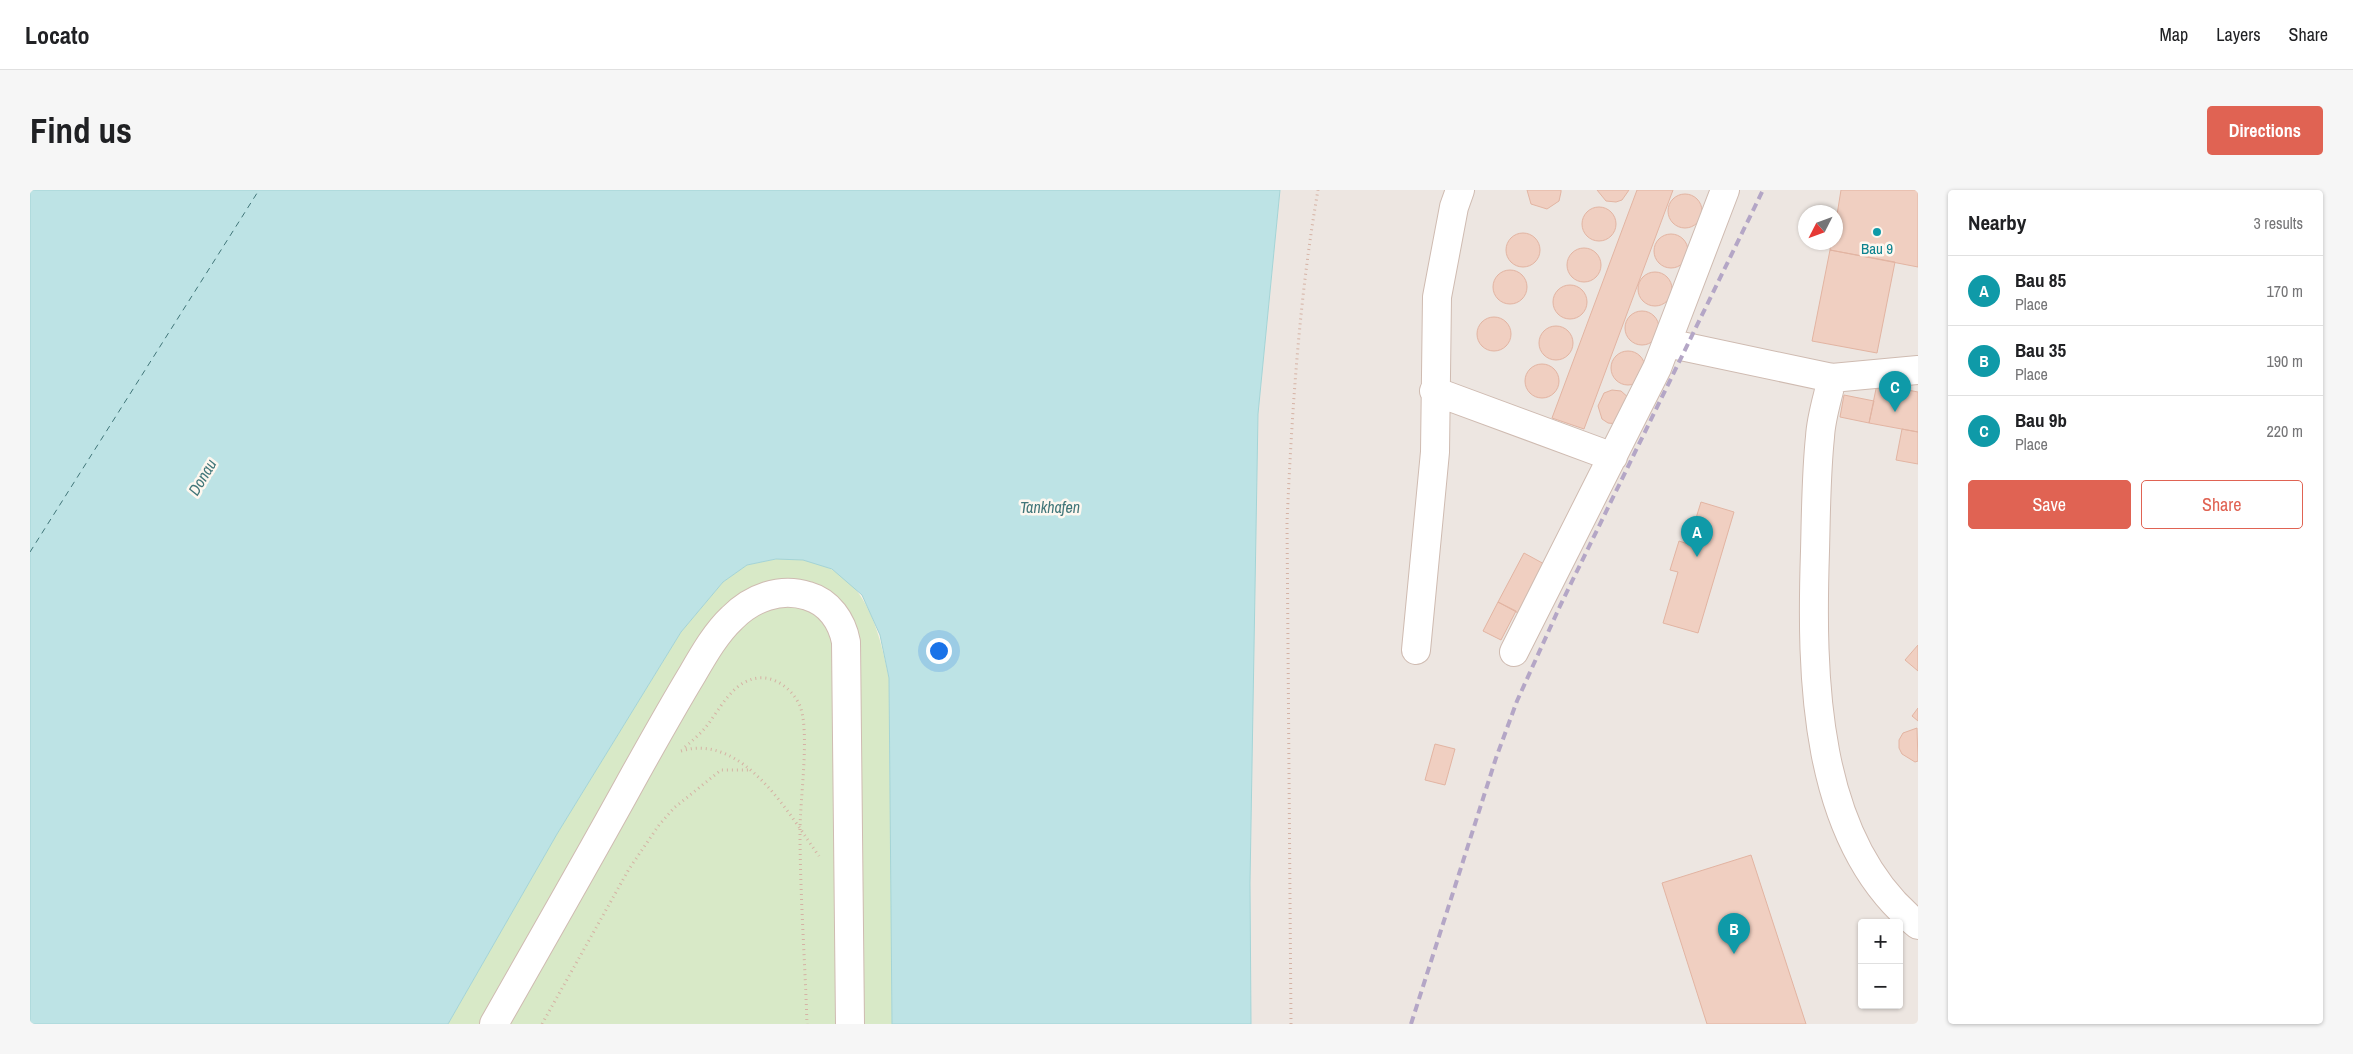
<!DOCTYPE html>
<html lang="en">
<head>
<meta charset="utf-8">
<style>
	body { margin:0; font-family:"Archivo Narrow",sans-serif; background:#f6f6f6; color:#202124 }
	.controls { position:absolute; right:15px; bottom:15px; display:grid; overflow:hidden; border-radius:5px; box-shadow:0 1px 4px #0004 }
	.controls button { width:45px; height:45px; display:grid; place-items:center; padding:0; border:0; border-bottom:1px solid #e0e0e0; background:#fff; color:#202124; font:25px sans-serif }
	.compass { position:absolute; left:1768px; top:15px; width:45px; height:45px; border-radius:50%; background:#fff; box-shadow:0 1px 4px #0004; rotate:228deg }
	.you { position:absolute; left:908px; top:460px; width:18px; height:18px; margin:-12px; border:4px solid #fff; border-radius:50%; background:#1a73e8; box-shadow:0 0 0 8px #1a73e833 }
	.badge { display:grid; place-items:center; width:32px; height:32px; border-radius:50%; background:#e06353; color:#fff; font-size:16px; font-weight:700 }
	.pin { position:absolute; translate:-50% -41px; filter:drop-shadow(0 1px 2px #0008) }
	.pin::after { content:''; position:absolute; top:26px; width:18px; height:15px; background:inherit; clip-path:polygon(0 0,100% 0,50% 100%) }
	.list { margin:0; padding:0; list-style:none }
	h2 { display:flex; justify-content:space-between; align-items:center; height:65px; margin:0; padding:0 20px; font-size:21px }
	h2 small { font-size:16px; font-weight:400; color:#757577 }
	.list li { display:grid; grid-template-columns:32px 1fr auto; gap:15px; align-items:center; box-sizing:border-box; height:70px; padding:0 20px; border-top:1px solid #e0e0e0 }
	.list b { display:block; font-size:19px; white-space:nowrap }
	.list p { margin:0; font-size:16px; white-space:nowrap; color:#757577 }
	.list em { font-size:16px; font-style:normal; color:#757577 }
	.actions { display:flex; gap:10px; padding:15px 20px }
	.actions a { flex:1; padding:11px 0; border:1px solid #e06353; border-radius:5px; text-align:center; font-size:18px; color:#e06353 }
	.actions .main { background:#e06353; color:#fff }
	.map { position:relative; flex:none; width:1888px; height:834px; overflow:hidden; border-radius:5px }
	header { display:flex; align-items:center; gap:30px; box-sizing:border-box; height:70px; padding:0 25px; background:#fff; border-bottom:1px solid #e0e0e0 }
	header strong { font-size:24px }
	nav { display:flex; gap:28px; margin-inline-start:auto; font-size:18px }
	.intro { display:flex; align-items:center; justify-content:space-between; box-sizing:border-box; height:120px; padding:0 30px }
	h1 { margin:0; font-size:35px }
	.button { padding:12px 22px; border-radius:5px; background:#e06353; color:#fff; font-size:18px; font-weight:700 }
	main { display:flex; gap:30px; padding:0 30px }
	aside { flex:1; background:#fff; border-radius:5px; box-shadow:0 1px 4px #0004 }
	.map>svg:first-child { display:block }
	.industrial { fill:#ede6e1; fill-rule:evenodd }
	.green { fill:#d8e9c7 }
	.water { fill:#bde3e5; stroke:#a4d4d6 }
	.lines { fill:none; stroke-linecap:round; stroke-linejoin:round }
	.ferry { stroke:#417679; stroke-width:1; stroke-dasharray:6 5; stroke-linecap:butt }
	.building { fill:#f0cfc1; stroke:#e2b4a2 }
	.minor-casing { stroke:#cfbbb1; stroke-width:30 }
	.path { stroke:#d5b2a4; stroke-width:3; stroke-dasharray:1 4; stroke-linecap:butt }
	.minor { stroke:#fff; stroke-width:28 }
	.rail { stroke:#b4a6c6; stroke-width:4; stroke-dasharray:8 5; stroke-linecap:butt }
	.culture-dot { fill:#0f9aa8; stroke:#fef7ef; stroke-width:2 }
	.labels { text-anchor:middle; stroke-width:5; stroke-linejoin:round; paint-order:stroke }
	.culture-label { font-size:15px; fill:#0d838f; stroke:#fef7ef }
	.water-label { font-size:16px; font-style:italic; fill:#417679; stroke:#fef7ef }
</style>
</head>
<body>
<header>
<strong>Locato</strong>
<nav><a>Map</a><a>Layers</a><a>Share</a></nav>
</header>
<div class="intro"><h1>Find us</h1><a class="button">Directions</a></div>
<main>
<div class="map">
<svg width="1888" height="834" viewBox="0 0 1888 834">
	<rect width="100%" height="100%" fill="#fcf2e8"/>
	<path class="industrial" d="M1250 0H1888V834H1221L1220 693 1228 224ZM1776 22H1806V52H1776ZM1832 733H1869V815H1832Z"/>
	<path class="green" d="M746 369C755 369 764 368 773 370 835 380 848 436 859 488L862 834H418L527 644 651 442 693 392 717 375Z"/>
	<path class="water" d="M0 0H1250L1228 224 1220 693 1221 834H862L859 488 850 445 832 405 802 379 773 370 746 369 717 375 693 392 651 442 527 644 418 834H0Z"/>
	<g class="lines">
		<path class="ferry" d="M0 362 229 0"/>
	</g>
	<path class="building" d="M1497 0H1531V2L1529 11 1517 19 1501 14Z
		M1567 0H1599L1592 10 1586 12 1576 11Z
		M1607 0H1643L1554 239 1522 228Z
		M1811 0H1888V77L1800 60 1801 52H1806V31Z
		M1638 21a17 17 0 1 1 34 0a17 17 0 1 1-34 0Z
		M1552 34a17 17 0 1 1 34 0a17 17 0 1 1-34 0Z
		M1476 60a17 17 0 1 1 34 0a17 17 0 1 1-34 0Z
		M1624 61a17 17 0 1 1 34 0a17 17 0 1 1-34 0Z
		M1537 75a17 17 0 1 1 34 0a17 17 0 1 1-34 0Z
		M1800 60 1865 72 1847 163 1782 151Z
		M1463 97a17 17 0 1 1 34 0a17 17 0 1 1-34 0Z
		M1608 99a17 17 0 1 1 34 0a17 17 0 1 1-34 0Z
		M1523 112a17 17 0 1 1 34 0a17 17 0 1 1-34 0Z
		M1595 138a17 17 0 1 1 34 0a17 17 0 1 1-34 0Z
		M1447 144a17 17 0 1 1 34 0a17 17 0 1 1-34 0Z
		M1509 153a17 17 0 1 1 34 0a17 17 0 1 1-34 0Z
		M1581 178a17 17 0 1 1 34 0a17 17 0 1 1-34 0Z
		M1495 191a17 17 0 1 1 34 0a17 17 0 1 1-34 0Z
		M1847 194 1888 202V242L1839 233Z
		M1582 200 1591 201 1600 209 1588 234 1578 233 1572 229 1568 216 1574 203Z
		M1814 205 1844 211 1839 233 1810 227Z
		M1872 239 1888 242V274L1866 270Z
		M1671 312 1704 322 1668 443 1633 433 1648 382 1640 380 1649 351 1658 354Z
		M1494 363 1516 375 1490 424 1468 412Z
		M1468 412 1486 421 1471 450 1453 441Z
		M1888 455V481L1875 470Z
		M1888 518V531L1882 526Z
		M1887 538 1888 571 1885 572 1872 564 1869 558V550L1873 543Z
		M1405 554 1425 559 1415 595 1395 590Z
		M1721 665 1776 834H1677L1632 693Z"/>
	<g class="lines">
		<g class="minor-casing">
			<path id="minor" d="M1637 153 1802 188 1888 180
				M1802 188C1798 207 1791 227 1790 247 1786 285 1786 323 1785 361 1781 483 1782 651 1888 735
				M1404 201 1583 267
				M1386 460 1405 262 1407 107 1424 17 1430 0
				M1484 462 1627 178 1695 0
				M464 834C511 751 559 668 605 584 624 550 643 516 663 483 674 464 686 443 702 428 722 408 750 397 778 406 799 412 812 431 816 452L820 834"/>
		</g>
		<path class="path" d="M655 557C662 551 669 545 675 538 690 520 702 491 728 488 746 486 763 500 770 516 780 541 770 610 770 640 770 705 775 770 777 834
			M651 561C713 542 759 624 789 666
			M512 834 599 679 629 635 644 618 691 580H721
			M1261 834 1257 332C1262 221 1269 109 1288 0"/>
		<use href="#minor" class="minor"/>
		<path class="rail" d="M1381 834 1466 568 1487 511 1530 416 1733 0"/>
	</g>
	<circle class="culture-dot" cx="1847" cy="42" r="5"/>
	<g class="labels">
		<g class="culture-label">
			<text x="1847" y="64">Bau 9</text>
		</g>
		<g class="water-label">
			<text transform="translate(172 287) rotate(-59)" y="6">Donau</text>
			<text x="1020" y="323">Tankhafen</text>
		</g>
	</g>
</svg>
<div class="controls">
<button>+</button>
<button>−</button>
</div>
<svg class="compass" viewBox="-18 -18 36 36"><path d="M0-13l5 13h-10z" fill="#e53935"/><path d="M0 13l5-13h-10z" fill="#757577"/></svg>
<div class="you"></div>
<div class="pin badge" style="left:1667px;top:367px;background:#0f9aa8">A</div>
<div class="pin badge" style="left:1704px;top:764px;background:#0f9aa8">B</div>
<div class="pin badge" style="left:1865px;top:222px;background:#0f9aa8">C</div>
</div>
<aside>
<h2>Nearby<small>3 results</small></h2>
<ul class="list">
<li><span class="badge" style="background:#0f9aa8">A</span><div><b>Bau 85</b><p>Place</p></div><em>170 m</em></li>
<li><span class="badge" style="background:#0f9aa8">B</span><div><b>Bau 35</b><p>Place</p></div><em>190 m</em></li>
<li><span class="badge" style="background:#0f9aa8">C</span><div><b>Bau 9b</b><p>Place</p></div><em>220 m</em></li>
</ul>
<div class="actions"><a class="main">Save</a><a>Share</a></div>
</aside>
</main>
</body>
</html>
